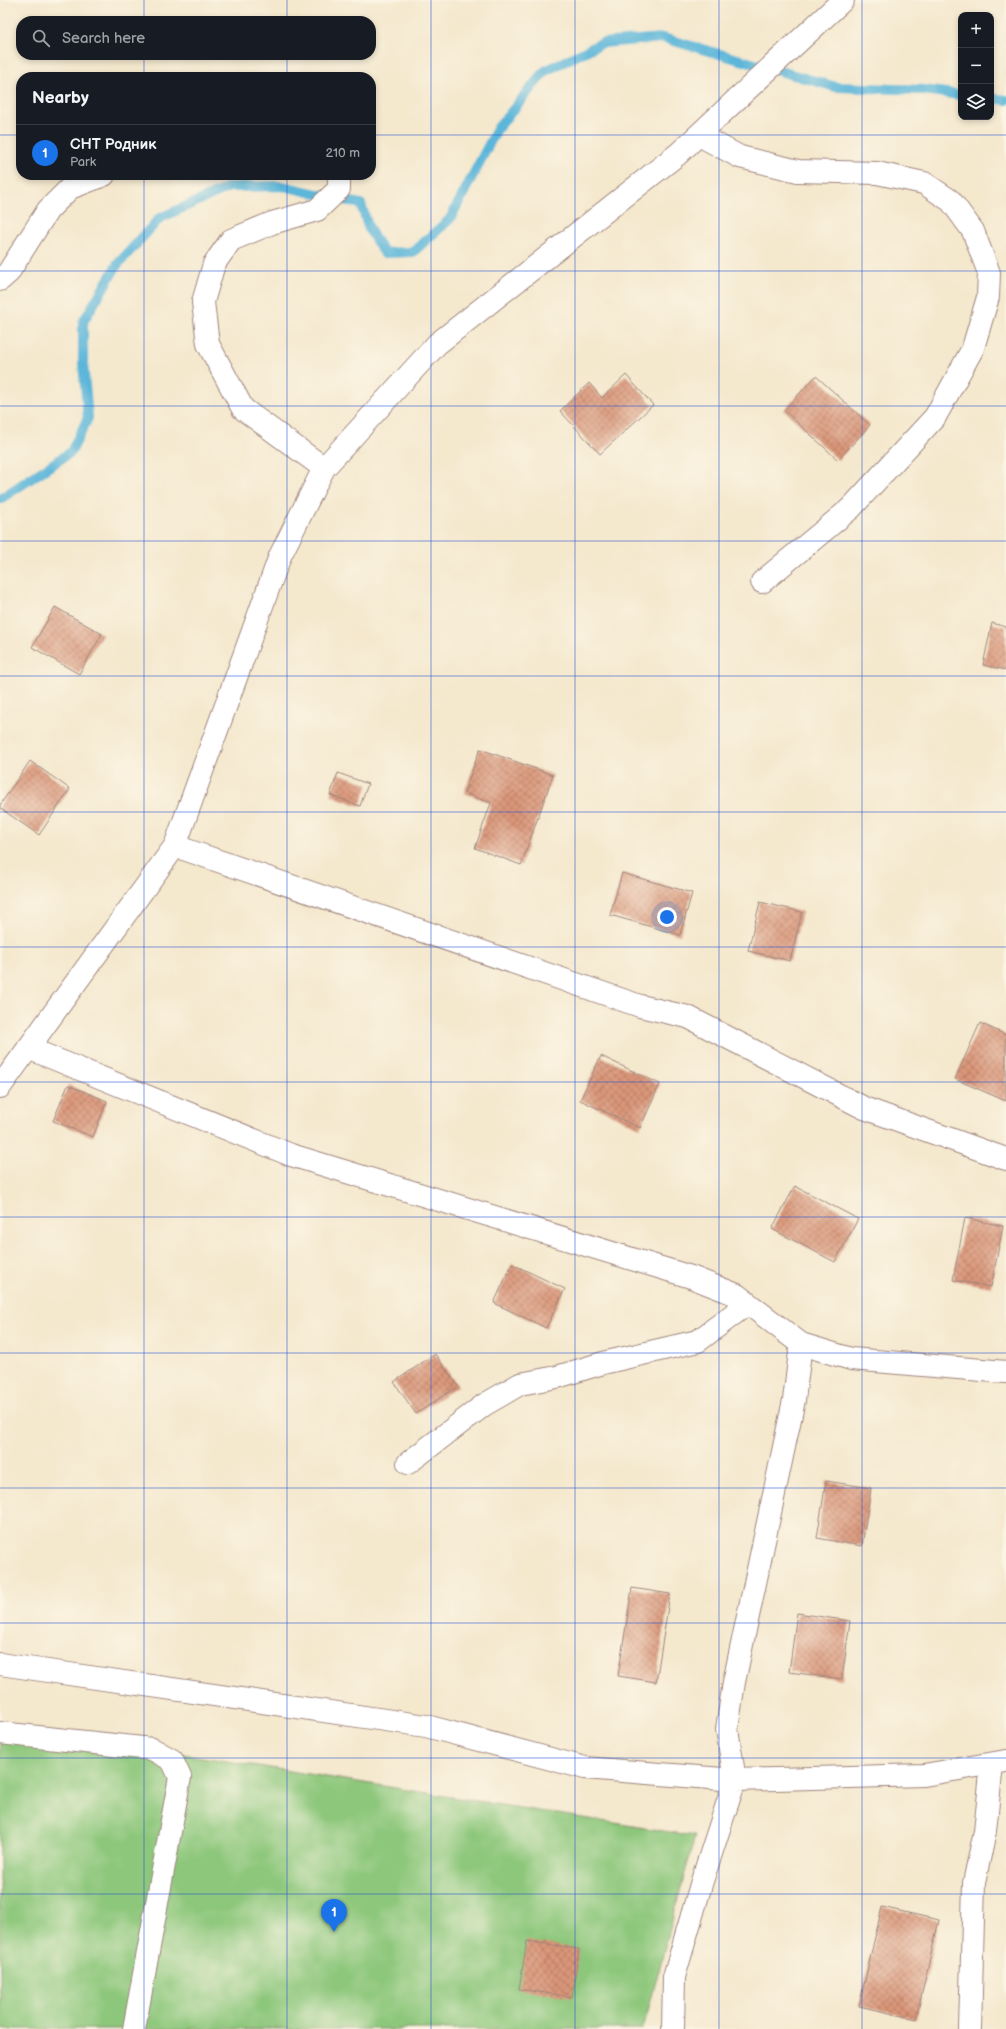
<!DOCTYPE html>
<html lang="en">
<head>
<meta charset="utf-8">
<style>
	body { margin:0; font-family:"Balsamiq Sans",sans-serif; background:#242831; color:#f1f3f6 }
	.controls { position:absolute; right:12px; top:12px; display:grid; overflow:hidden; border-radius:8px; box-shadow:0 2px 6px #0003 }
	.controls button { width:36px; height:36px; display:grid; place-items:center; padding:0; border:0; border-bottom:1px solid #363941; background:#171b24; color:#f1f3f6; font:20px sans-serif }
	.you { position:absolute; left:667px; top:917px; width:14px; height:14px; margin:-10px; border:3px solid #fff; border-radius:50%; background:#1a73e8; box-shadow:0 0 0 6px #1a73e833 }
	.badge { display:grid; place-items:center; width:26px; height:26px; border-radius:50%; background:#1a73e8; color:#fff; font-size:13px; font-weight:700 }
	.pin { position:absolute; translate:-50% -33px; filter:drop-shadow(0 1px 2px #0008) }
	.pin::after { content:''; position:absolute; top:21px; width:14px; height:12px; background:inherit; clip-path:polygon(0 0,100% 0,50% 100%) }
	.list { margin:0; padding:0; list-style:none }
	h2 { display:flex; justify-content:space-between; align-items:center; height:52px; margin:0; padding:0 16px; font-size:17px }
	h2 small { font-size:13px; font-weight:400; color:#9ea1a6 }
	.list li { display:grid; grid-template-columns:26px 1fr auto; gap:12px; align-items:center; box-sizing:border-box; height:56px; padding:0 16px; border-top:1px solid #363941 }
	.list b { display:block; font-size:15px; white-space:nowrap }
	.list p { margin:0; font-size:13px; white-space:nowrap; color:#9ea1a6 }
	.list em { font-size:13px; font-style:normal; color:#9ea1a6 }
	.icon { flex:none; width:22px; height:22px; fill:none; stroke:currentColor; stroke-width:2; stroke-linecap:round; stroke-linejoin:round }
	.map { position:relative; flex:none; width:1006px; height:2029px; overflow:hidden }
	.search { position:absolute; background:#171b24; box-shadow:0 2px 6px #0003; left:16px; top:16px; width:360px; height:44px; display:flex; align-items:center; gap:10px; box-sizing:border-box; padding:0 14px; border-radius:16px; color:#9ea1a6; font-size:15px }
	.panel { position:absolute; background:#171b24; box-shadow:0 2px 6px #0003; left:16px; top:72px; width:360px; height:108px; border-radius:16px }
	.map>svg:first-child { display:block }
	.garden { fill:#8dc77b; stroke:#6c7353 }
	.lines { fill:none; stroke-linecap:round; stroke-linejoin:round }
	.stream { stroke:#5bb6d9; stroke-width:10 }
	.building { fill:url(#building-cross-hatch) }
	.minor-casing { stroke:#9f847c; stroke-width:24 }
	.minor { stroke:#fff; stroke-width:22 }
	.grid { fill:none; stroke:#1d4ed8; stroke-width:1; stroke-opacity:0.55 }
</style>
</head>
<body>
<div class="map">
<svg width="1006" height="2029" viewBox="0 0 1006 2029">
	<defs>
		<pattern id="building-cross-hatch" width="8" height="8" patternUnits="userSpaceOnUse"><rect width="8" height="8" fill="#da9679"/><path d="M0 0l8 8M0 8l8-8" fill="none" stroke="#b37a63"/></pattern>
	</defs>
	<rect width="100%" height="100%" fill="#fcf5e5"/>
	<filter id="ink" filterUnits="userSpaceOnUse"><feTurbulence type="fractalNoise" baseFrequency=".025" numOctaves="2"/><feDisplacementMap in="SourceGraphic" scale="8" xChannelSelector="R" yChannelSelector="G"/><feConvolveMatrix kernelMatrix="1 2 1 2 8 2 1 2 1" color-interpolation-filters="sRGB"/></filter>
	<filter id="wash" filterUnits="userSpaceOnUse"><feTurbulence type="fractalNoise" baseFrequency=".012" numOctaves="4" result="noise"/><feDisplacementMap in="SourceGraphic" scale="16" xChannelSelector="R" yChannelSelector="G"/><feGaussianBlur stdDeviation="0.9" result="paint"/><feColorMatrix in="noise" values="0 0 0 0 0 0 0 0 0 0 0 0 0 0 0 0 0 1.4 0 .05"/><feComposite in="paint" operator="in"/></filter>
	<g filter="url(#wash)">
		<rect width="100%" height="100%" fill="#f4e8cd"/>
		<path class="garden" d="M0 1733 152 1749 695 1836 643 2029H0Z"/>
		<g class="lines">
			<path class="stream" d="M991 98 1006 100
				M0 499 71 452 88 418 83 363V322L117 265 160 218 229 187 283 186 361 204 369 229 384 253 413 252 450 219 497 129 545 71 602 43 663 38 836 87 923 90 961 95"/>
		</g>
		<g id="blocks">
			<path class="building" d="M626 375 653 405 600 454 560 411 589 383 602 398Z
				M816 376 870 425 838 460 784 410Z
				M55 607 102 634 79 674 32 647Z
				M992 623 1006 627V670L983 665Z
				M480 749 553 775 521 865 475 848 491 803 464 793Z
				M30 761 70 789 39 835 0 808V805Z
				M338 773 368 784 360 806 330 795Z
				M622 873 692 893 680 935 610 915Z
				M760 902 802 912 790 961 748 951Z
				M980 1023 1006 1035V1101L955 1079Z
				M601 1056 660 1084 640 1128 580 1100Z
				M68 1085 107 1101 93 1137 53 1121Z
				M795 1186 858 1219 835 1262 772 1229Z
				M965 1218 1003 1226 991 1287 953 1280Z
				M512 1264 565 1289 546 1328 494 1303Z
				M435 1354 458 1386 416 1414 394 1382Z
				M826 1481 871 1488 862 1546 817 1538Z
				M632 1588 670 1594 656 1682 618 1676Z
				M797 1613 850 1621 842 1679 789 1672Z
				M882 1907 939 1920 916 2019 859 2006Z
				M527 1941 579 1949 572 1997 519 1989Z"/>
		</g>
	</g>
	<g filter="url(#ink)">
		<use href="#blocks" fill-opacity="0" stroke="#9f847c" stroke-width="1"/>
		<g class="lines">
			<g class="minor-casing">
				<path id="minor" d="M699 135 740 157 798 171 877 173 924 183 951 201 973 231 989 273 988 297 973 348 935 417 851 508 762 582
					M0 280 8 273 48 210 70 188 104 175
					M324 468 243 409 208 344 203 302 214 264 231 240 272 223 317 210 339 189V175
					M175 846 640 1006 688 1017 864 1108 1006 1159
					M28 1048 291 1155 691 1277 737 1295 801 1344 851 1359 1006 1372
					M0 1087 175 846 280 556 324 468 437 344 678 154 843 0
					M408 1463 484 1405 520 1384 557 1377 603 1363 698 1341 747 1304
					M0 1664 426 1726 585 1768 735 1780 924 1775 1006 1761
					M0 1733 152 1749 172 1760 180 1777 134 2029
					M673 2029 674 1977 702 1881 735 1780 727 1729 734 1682 794 1400 801 1344
					M970 2029 974 1883 985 1831 992 1764"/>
			</g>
			<use href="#minor" class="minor"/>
		</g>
	</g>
	<path class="grid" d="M144 0V21M287 0V21M431 0V2029M575 0V2029M719 0V2029M862 0V2029M144 55V77M287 55V77M0 135H21M371 135H1006M144 175V2029M287 175V2029M0 271H1006M0 406H1006M0 541H1006M0 676H1006M0 812H1006M0 947H1006M0 1082H1006M0 1217H1006M0 1353H1006M0 1488H1006M0 1623H1006M0 1758H1006M0 1894H1006"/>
</svg>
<div class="controls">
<button>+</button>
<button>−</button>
<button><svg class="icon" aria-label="layers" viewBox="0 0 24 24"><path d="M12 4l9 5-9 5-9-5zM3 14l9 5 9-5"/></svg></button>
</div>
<div class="you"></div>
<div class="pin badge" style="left:334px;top:1932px">1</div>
<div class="search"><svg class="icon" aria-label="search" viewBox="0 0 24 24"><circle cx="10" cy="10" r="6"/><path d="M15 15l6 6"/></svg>Search here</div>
<section class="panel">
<h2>Nearby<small></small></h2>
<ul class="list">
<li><span class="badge">1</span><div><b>СНТ Родник</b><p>Park</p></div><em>210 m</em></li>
</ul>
</section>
</div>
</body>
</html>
